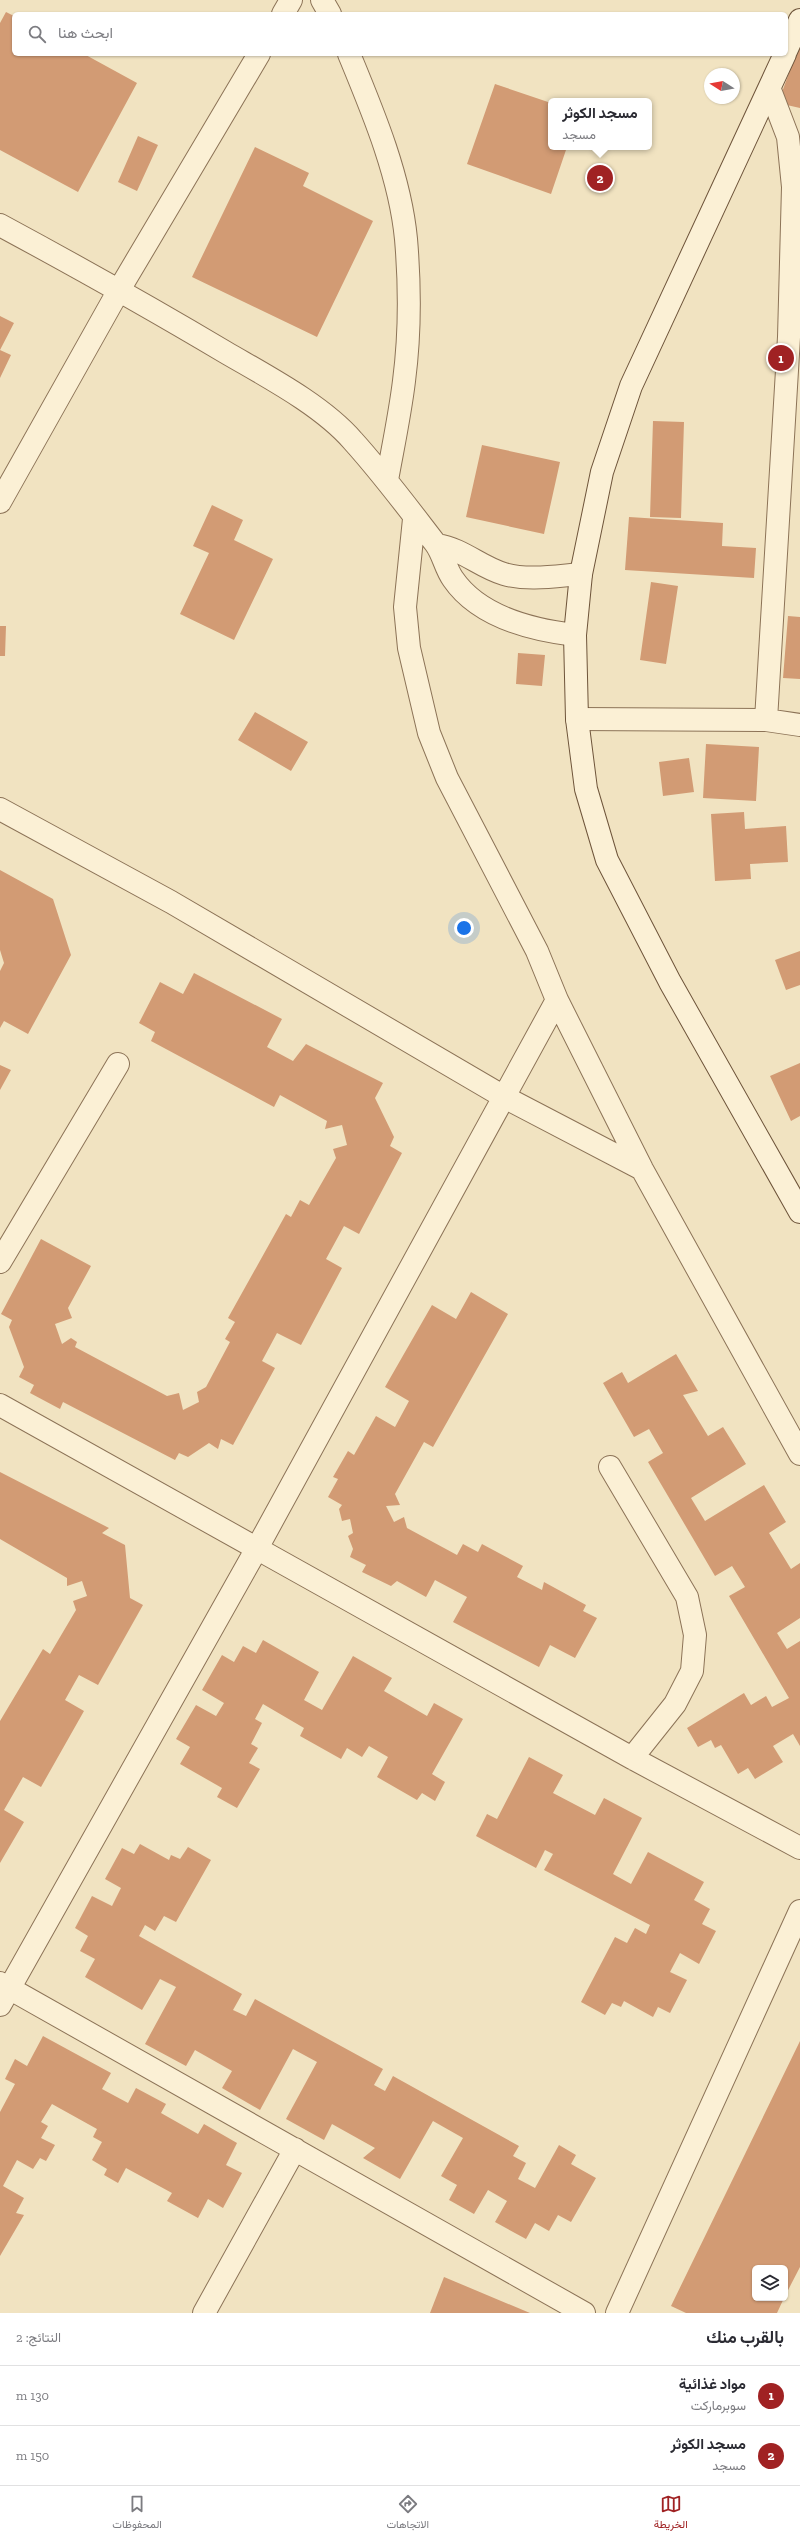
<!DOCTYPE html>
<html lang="ar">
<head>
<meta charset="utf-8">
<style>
	body { margin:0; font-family:"Zilla Slab",Vazirmatn,serif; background:#f2f2f3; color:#2b2b33; direction:rtl }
	.controls { position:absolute; right:12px; bottom:12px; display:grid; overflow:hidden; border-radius:6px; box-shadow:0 1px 3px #0004 }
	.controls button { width:36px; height:36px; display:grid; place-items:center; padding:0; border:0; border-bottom:1px solid #e1e1e2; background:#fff; color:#2b2b33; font:20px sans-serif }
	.compass { position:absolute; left:704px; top:68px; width:36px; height:36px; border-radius:50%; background:#fff; box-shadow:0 1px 3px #0004; rotate:281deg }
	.you { position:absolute; left:464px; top:928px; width:14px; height:14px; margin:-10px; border:3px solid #fff; border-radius:50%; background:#1a73e8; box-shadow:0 0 0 6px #1a73e833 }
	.badge { display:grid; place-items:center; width:26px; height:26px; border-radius:50%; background:#a02223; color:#fff; font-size:13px; font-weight:700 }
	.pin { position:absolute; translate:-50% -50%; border:2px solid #fff; box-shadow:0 1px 4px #0006 }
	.popup { position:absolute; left:548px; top:98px; width:104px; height:52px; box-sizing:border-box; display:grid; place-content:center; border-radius:6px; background:#fff; filter:drop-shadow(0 1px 3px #0005); font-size:13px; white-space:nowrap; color:#7c7c81 }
	.popup b { font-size:15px; color:#2b2b33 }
	.popup::after { content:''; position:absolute; left:50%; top:100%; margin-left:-8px; border:8px solid transparent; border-top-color:#fff }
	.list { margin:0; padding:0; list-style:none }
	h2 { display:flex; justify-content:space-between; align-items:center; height:52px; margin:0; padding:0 16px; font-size:17px }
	h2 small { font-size:13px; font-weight:400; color:#7c7c81 }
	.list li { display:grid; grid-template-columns:26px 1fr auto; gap:12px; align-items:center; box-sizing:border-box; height:60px; padding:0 16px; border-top:1px solid #e1e1e2 }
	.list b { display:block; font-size:15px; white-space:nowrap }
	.list p { margin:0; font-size:13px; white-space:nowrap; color:#7c7c81 }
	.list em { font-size:13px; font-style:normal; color:#7c7c81 }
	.icon { flex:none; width:22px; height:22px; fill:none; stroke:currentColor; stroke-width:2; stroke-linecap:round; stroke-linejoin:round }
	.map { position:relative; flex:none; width:800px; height:2313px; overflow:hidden; direction:ltr }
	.search { position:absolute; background:#fff; box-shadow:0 1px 3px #0004; left:12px; right:12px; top:12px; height:44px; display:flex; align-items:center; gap:10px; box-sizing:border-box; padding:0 14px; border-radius:6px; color:#7c7c81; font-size:15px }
	.sheet { height:172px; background:#fff }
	nav { display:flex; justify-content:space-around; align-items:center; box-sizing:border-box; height:56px; border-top:1px solid #e1e1e2; background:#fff; font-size:11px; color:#7c7c81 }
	nav a { display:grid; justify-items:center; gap:2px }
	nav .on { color:#a02223 }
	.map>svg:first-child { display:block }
	.building { fill:#d29b74 }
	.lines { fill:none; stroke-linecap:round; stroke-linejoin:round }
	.street-casing { stroke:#8c7357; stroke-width:24 }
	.secondary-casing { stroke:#6e543a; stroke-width:24 }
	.street { stroke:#fbf0d5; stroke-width:22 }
	.secondary { stroke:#fbf0d5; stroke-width:22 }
</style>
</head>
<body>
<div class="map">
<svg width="800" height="2313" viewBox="0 0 800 2313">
	<rect width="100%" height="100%" fill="#f1e3c1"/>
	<path class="building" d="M6 12 14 16V54H84L137 83 78 192 0 150V23Z
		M800 43V108L778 103Z
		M495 84 551 103V147H567L551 194 467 164Z
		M138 136 158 145 137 191 118 182Z
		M255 147 309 173 303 186 373 221 317 337 192 277Z
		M0 316 14 323 0 350 11 355 0 378Z
		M653 421 684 422 681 518 650 517Z
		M482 445 560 462 544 534 466 517Z
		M212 505 243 520 234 540 273 559 234 640 180 614 209 553 193 546Z
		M629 517 723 523 722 546 756 548 754 578 625 570Z
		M651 582 678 586 666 664 640 660Z
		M788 616 800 617V679L783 678Z
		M0 626H6L5 656H0Z
		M518 653 545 655 542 686 516 684Z
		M255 712 308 742 291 771 238 740Z
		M706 744 759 747 756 801 703 798Z
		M689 758 694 792 663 796 659 762Z
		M744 812 745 829 786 826 788 862 750 864 751 879 715 881 711 814Z
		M0 870 53 899 71 955 28 1034 4 1021 0 1028V971L4 963 0 950Z
		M800 951V985L786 990 775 960Z
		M194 973 282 1019 267 1047 293 1061 306 1044 383 1083 375 1098 394 1137 390 1146 402 1153 359 1234 344 1226 326 1259 342 1268 301 1345 277 1333 262 1361 275 1368 233 1445 221 1439 218 1449 209 1443 188 1457 179 1453 175 1460 63 1402 60 1409 30 1393 34 1385 19 1377 24 1367 9 1327 12 1320 1 1314 41 1239 91 1266 68 1308 72 1318 55 1324 62 1344 71 1338 77 1342 75 1347 167 1396 179 1393 183 1410 199 1402 197 1392 206 1387 230 1342 225 1339 235 1322 228 1318 286 1214 291 1217 300 1200 309 1205 336 1158 333 1149 347 1145 342 1125 325 1129 327 1121 280 1095 274 1107 151 1041 155 1032 139 1023 160 982 183 994Z
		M800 1063V1116L791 1121 770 1076Z
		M0 1065 11 1070 0 1090Z
		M471 1292 508 1314 433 1447 424 1442 395 1494 400 1505 386 1506 394 1522 404 1517 407 1528 457 1555 463 1544 478 1552 482 1544 523 1566 517 1577 542 1590 544 1582 586 1605 583 1611 597 1618 575 1658 550 1645 539 1667 453 1622 467 1597 435 1580 426 1597 397 1581 391 1586 362 1572 366 1565 350 1557 353 1549 348 1536 353 1533 350 1519 342 1521 339 1509 342 1505 328 1497 338 1479 333 1477 348 1451 354 1455 376 1416 395 1427 409 1401 385 1387 432 1305 456 1319Z
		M676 1354 698 1391 683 1395 708 1436 723 1427 746 1464 691 1498 705 1521 764 1485 786 1522 769 1533 791 1569 800 1563V1618L777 1633 787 1649 800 1641V1746L793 1734 773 1746 783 1762 755 1779 748 1768 738 1774 721 1745 715 1748 711 1740 698 1747 687 1728 744 1693 751 1705 766 1696 772 1707 789 1698 729 1596 745 1587 732 1566 715 1576 648 1462 663 1453 649 1429 634 1437 603 1383 622 1372 628 1383Z
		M0 1472 109 1528 102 1533 125 1545 130 1598 143 1605 98 1685 79 1675 65 1700 84 1711 41 1787 23 1777 4 1810 24 1822 0 1863V1721L43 1649 50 1654 76 1610 73 1601 87 1596 82 1581 67 1586V1578L0 1539Z
		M263 1640 319 1672 304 1700 322 1710 353 1656 392 1678 384 1691 427 1716 434 1703 463 1719 432 1774 445 1782 435 1801 422 1793 417 1800 377 1777 388 1757 369 1746 362 1757 347 1748 341 1759 300 1736 304 1728 263 1704 255 1719 262 1723 251 1744 258 1748 249 1763 260 1769 237 1808 217 1797 222 1788 180 1764 190 1747 176 1739 196 1705 216 1716 224 1703 202 1690 222 1655 234 1662 243 1646 256 1653Z
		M529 1757 563 1775 553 1793 595 1815 604 1798 642 1818 613 1874 631 1884 648 1852 704 1882 694 1900 710 1909 702 1924 716 1931 699 1964 680 1953 670 1972 687 1980 670 2013 658 2007 653 2017 624 2001 621 2007 612 2003 605 2015 581 2002 615 1937 627 1943 635 1928 646 1934 650 1925 544 1870 553 1854 545 1850 536 1868 476 1836 487 1814 497 1819Z
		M140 1844 169 1860 171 1855 180 1859 188 1847 211 1860 176 1922 164 1916 155 1931 145 1925 139 1936 242 1994 233 2010 246 2016 255 1999 383 2069 374 2085 385 2091 393 2076 519 2146 513 2156 526 2163 518 2179 535 2188 559 2145 576 2155 571 2164 596 2178 571 2222 558 2215 549 2231 535 2223 526 2239 495 2222 507 2201 488 2190 474 2214 449 2200 457 2185 441 2176 463 2138 433 2121 400 2179 363 2158 375 2148 332 2124 324 2140 286 2119 317 2062 293 2049 260 2110 222 2088 232 2071 195 2050 186 2066 145 2044 176 1987 160 1979 142 2010 85 1977 95 1959 80 1951 88 1936 75 1928 92 1896 112 1906 121 1888 105 1879 122 1848 134 1854Z
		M43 2036 111 2073 102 2089 128 2103 136 2088 166 2104 161 2113 198 2134 204 2124 237 2143 226 2165 242 2173 223 2208 208 2199 198 2218 167 2201 172 2193 126 2168 118 2183 104 2175 107 2169 92 2160 102 2142 93 2137 97 2129 52 2104 41 2122 48 2126 41 2138 55 2145 46 2161 40 2158 33 2169 17 2160 3 2186 24 2198 16 2213 24 2215 0 2256V2112L15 2084 5 2079 15 2059 27 2066Z
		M800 2041V2267L785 2296V2268H755V2298H784L777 2313H686L671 2306Z
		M444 2277 530 2313H430Z"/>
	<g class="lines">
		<g class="street-casing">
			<path id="street" d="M322 0 330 14
				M283 14 291 0
				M349 54C373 112 400 176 406 239 410 286 410 335 404 381 400 414 393 447 387 480
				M0 225C76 266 151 308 225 352 266 376 322 405 353 441 382 473 408 508 435 543 443 553 445 568 453 579 479 617 532 630 575 635
				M0 502 119 290 259 54
				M437 545C463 549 480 567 504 574 528 581 556 576 581 574
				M577 719 766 720 800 725
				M766 720 789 337 793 187 788 137 770 90
				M0 809 171 902 504 1097 642 1169
				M557 1000 642 1169 800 1454
				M0 1262 118 1064
				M0 1405 632 1758 800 1848
				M610 1467 687 1597 695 1635 692 1671 675 1704 632 1758
				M0 1983 584 2313
				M0 2005 256 1550 557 1000 537 951 447 778 429 733 409 648 405 607 414 519
				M204 2313 295 2149
				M617 2313 800 1911"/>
		</g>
		<g class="secondary-casing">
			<path id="secondary" d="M786 51 800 20
				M785 54 631 386 602 472 581 574 575 635 577 719 586 789 607 860 670 982 800 1212"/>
		</g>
		<use href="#street" class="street"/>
		<use href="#secondary" class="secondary"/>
	</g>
</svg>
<div class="controls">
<button><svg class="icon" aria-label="layers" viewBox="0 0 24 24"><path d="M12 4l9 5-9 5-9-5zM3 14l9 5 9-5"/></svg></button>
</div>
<svg class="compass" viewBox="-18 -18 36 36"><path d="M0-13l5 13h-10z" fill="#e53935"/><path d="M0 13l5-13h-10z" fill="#7c7c81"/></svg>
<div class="you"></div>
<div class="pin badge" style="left:781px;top:358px">1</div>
<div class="pin badge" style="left:600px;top:178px">2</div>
<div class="popup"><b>مسجد الكوثر</b>مسجد</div>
<div class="search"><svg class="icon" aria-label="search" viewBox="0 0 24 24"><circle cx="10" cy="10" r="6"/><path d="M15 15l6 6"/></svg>ابحث هنا</div>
</div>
<section class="sheet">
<h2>بالقرب منك<small>النتائج: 2</small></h2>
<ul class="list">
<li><span class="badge">1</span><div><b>مواد غذائية</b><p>سوبرماركت</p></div><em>130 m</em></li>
<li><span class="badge">2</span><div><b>مسجد الكوثر</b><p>مسجد</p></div><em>150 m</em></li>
</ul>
</section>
<nav>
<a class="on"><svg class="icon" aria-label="map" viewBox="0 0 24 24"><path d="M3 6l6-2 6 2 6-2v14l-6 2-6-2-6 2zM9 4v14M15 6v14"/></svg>الخريطة</a>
<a><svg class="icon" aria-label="directions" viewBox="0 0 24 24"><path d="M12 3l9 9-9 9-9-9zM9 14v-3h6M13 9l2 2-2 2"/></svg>الاتجاهات</a>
<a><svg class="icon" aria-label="saved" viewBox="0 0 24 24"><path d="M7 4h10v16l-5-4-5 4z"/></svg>المحفوظات</a>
</nav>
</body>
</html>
